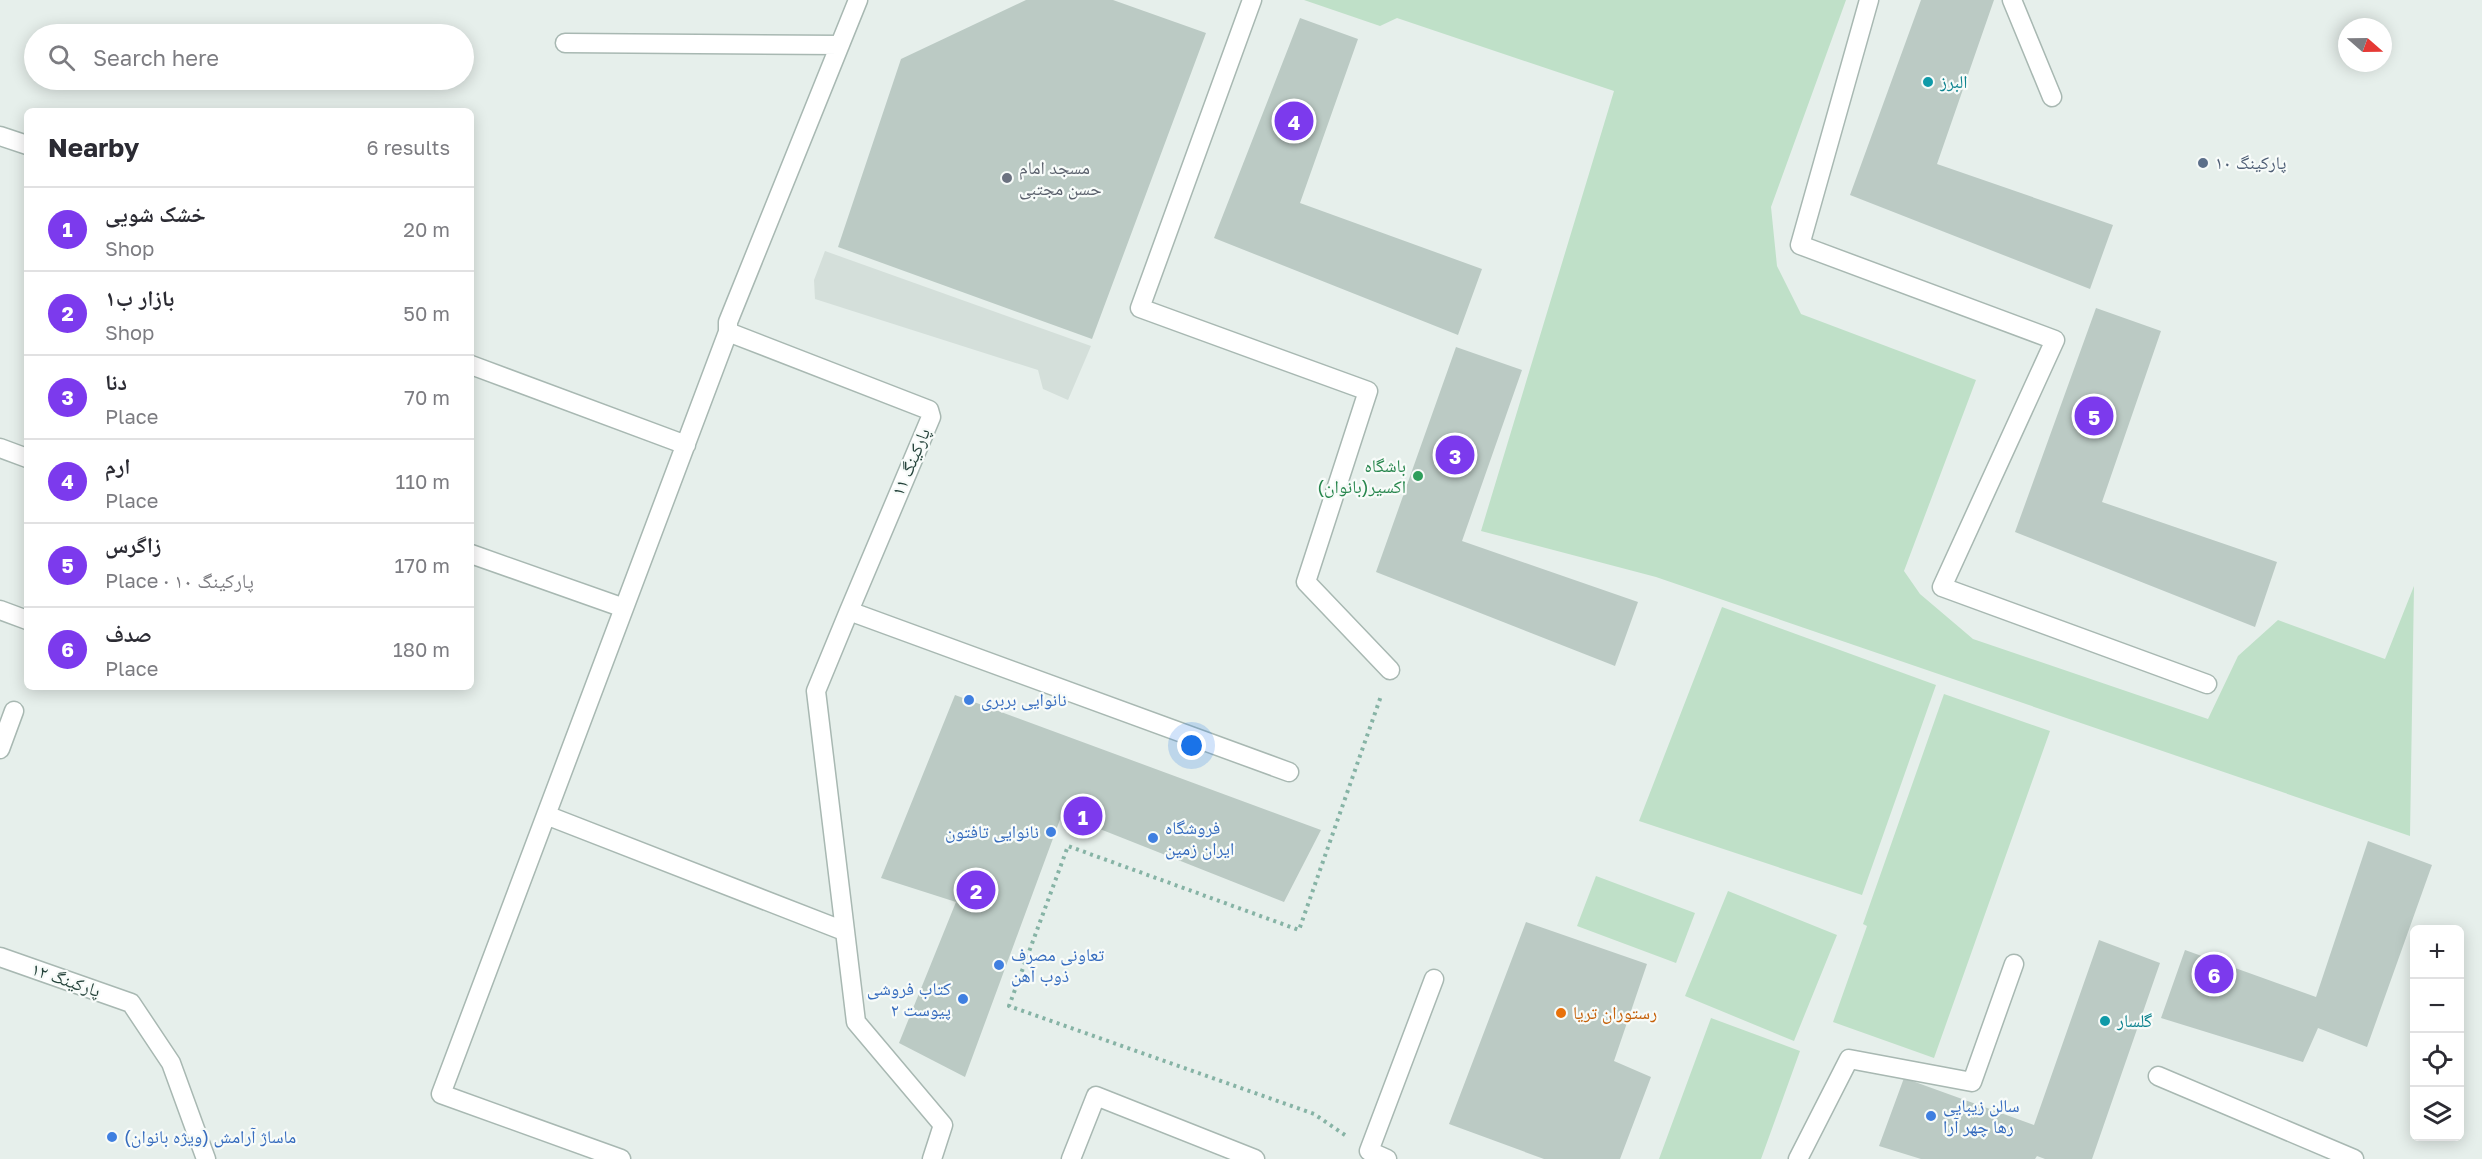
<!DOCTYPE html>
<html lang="en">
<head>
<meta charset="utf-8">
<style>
	body { margin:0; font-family:"Golos Text","Noto Naskh Arabic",sans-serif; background:#f7f7f7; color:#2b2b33 }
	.controls { position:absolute; right:18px; bottom:18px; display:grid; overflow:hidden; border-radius:9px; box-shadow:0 3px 15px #0003 }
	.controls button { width:54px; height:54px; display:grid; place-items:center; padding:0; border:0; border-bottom:2px solid #e1e1e2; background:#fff; color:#2b2b33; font:30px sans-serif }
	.compass { position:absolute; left:2338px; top:18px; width:54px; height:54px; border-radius:50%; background:#fff; box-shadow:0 3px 15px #0003; rotate:110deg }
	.you { position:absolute; left:1192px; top:746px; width:21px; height:21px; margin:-15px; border:4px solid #fff; border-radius:50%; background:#1a73e8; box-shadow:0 0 0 9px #1a73e833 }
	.badge { display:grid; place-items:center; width:39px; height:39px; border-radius:50%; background:#7c3aed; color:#fff; font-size:20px; font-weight:700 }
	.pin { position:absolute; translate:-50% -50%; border:3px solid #fff; box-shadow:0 2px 6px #0006 }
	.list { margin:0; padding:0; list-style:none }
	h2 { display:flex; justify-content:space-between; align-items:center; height:78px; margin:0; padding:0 24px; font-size:26px }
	h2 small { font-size:20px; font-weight:400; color:#7c7c81 }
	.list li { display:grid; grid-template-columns:39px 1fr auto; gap:18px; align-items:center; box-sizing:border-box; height:84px; padding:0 24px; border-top:2px solid #e1e1e2 }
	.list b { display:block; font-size:22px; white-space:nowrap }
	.list p { margin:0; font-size:20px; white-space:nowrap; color:#7c7c81 }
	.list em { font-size:20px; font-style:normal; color:#7c7c81 }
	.icon { flex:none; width:33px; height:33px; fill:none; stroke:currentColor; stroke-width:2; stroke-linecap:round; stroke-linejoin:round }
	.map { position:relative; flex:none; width:2482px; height:1159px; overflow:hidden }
	.search { position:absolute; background:#fff; box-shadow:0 3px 15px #0003; left:24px; top:24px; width:450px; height:66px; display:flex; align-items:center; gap:15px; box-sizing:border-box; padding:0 21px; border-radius:33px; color:#7c7c81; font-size:22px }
	.panel { position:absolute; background:#fff; box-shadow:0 3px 15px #0003; left:24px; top:108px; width:450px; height:582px; border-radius:9px }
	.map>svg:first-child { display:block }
	.built { fill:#d4dfda }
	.green { fill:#bfe0c8 }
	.building { fill:#bbcac4 }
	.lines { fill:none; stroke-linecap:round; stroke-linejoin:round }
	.lane-casing { stroke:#a8b8b2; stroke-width:21 }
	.street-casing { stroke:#a8b8b2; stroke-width:21 }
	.path { stroke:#86b3a5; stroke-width:4; stroke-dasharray:3 4.5; stroke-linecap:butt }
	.lane { stroke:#fff; stroke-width:18 }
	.street { stroke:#fff; stroke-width:18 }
	.culture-dot { fill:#0f9aa8; stroke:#f7fbf9; stroke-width:2 }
	.service-dot { fill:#5c6f8a; stroke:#f7fbf9; stroke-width:2 }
	.worship-dot { fill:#6b7280; stroke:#f7fbf9; stroke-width:2 }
	.leisure-dot { fill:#2e9e5b; stroke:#f7fbf9; stroke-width:2 }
	.shop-dot { fill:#3f7fe0; stroke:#f7fbf9; stroke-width:2 }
	.food-dot { fill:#e8710a; stroke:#f7fbf9; stroke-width:2 }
	.labels { text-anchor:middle; stroke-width:4.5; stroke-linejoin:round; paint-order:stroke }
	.culture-label { font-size:18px; fill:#0d838f; stroke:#f7fbf9; text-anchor:start }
	.service-label { font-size:18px; fill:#4e5e75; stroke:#f7fbf9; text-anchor:start }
	.worship-label { font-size:18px; fill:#5b616d; stroke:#f7fbf9; text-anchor:start }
	.street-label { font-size:18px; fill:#24423a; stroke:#f7fbf9 }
	.leisure-label { font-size:18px; fill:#27864d; stroke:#f7fbf9; text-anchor:end }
	.shop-label { font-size:18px; fill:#366cbe; stroke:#f7fbf9; text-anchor:start }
	.food-label { font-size:18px; fill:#c56008; stroke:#f7fbf9; text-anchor:start }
</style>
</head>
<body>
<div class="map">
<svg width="2482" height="1159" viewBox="0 0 2482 1159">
	<rect width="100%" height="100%" fill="#e6efeb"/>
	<path class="built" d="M825 251 1091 346 1068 400 1043 389 1038 370 815 299 814 280Z"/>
	<path class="green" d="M1304 0H1846L1771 207 1777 266 1801 314 1976 380 1904 571 1920 594 1973 639 2208 719 2238 656 2278 620 2385 659 2414 586 2410 836 1656 577 1481 531 1614 91 1397 18 1380 26Z
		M1722 607 1936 685 1862 895 1639 821Z
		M1944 694 2050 731 1934 1058 1833 1022 1867 926 1863 924Z
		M1596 876 1695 913 1676 963 1577 926Z
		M1728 891 1837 935 1794 1041 1685 996Z
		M1711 1018 1800 1051 1761 1159H1659Z"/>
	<path class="building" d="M1026 0H1113L1206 33 1092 339 838 247 901 59Z
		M1921 0H1994L1937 164 2113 225 2090 289 1850 195Z
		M1300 18 1358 39 1300 203 1482 269 1458 335 1214 238Z
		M2096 308 2161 331 2102 502 2277 562 2255 627 2015 532Z
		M1456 347 1522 370 1462 541 1638 602 1615 666 1376 572Z
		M955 695 1321 830 1284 902 1062 814 965 1077 899 1043 956 902 881 878Z
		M2368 841 2432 865 2367 1047 2318 1028 2303 1062 2161 1018 2185 950 2316 997Z
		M1526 922 1647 964 1614 1061 1651 1077 1620 1159H1544L1449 1124Z
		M2099 940 2160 963 2092 1159H2045L2037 1156 2035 1159H1921L1879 1146 1904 1078 2034 1125Z"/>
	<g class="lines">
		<g class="lane-casing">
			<path id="lane" d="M858 0 728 322V332L929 410 931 417 849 611 1289 772
				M1252 0 1140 308 1368 391 1306 582 1390 670
				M565 43 840 45
				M0 136 27 145
				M471 365 686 445
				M0 448 27 458
				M471 554 624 608
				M0 610 27 620
				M849 611 816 691 856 1022 943 1125 932 1159
				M0 749 14 711
				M546 815 844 931
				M2158 1076 2354 1159
				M621 1159 441 1094 728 332
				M1071 1159 1096 1096 1255 1159
				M1387 1159 1369 1151 1434 979
				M1798 1159 1849 1059 1972 1082 2014 964"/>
		</g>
		<g class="street-casing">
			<path id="street" d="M1869 0 1800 245 2055 340 1942 587 2207 684
				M2012 0 2052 97
				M0 957 131 1003 171 1063 206 1159"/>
		</g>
		<path class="path" d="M1345 1135 1314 1114 1009 1006 1068 846 1299 930 1381 696"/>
		<use href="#lane" class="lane"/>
		<use href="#street" class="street"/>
	</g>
	<g class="culture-dot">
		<circle cx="1928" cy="82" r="6"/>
		<circle cx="2105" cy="1021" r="6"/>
	</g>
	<circle class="service-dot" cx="2203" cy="163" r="6"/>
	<circle class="worship-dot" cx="1007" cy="178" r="6"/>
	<circle class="leisure-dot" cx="1418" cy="476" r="6"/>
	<g class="shop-dot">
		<circle cx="969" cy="700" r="6"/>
		<circle cx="1051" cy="832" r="6"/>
		<circle cx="1153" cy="838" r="6"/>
		<circle cx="999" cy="965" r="6"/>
		<circle cx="963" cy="999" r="6"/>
		<circle cx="1931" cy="1116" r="6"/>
		<circle cx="112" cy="1137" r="6"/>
	</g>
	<circle class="food-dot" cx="1561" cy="1013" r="6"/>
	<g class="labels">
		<g class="culture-label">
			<text x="1940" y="88">البرز</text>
			<text x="2117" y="1027">گلسار</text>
		</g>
		<g class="service-label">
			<text x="2215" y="169">پارکینگ ۱۰</text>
		</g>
		<g class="worship-label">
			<text x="1019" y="174">مسجد امام<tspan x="1019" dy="21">حسن مجتبی</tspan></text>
		</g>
		<g class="street-label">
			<text transform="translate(911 462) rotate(-67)" y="6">پارکینگ ۱۱</text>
			<text transform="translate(66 980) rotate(19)" y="6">پارکینگ ۱۲</text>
		</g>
		<g class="leisure-label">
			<text x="1406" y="472">باشگاه<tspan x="1406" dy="21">اکسیر(بانوان)</tspan></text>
		</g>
		<g class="shop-label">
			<text x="981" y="706">نانوایی بربری</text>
			<text x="1165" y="834">فروشگاه<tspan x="1165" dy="21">ایران زمین</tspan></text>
			<text x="1039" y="838" text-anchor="end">نانوایی تافتون</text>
			<text x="1011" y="961">تعاونی مصرف<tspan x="1011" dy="21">ذوب آهن</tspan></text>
			<text x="951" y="995" text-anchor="end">کتاب فروشی<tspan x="951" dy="21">پیوست ۲</tspan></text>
			<text x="1943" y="1112">سالن زیبایی<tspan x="1943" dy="21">رها چهر آرا</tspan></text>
			<text x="124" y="1143">ماساژ آرامش (ویژه بانوان)</text>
		</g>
		<g class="food-label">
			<text x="1573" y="1019">رستوران تریا</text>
		</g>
	</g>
</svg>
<div class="controls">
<button>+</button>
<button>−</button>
<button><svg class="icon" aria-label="locate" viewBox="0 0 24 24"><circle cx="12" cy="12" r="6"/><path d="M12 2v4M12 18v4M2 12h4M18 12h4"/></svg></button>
<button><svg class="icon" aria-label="layers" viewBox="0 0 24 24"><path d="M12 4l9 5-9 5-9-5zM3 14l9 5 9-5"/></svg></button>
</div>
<svg class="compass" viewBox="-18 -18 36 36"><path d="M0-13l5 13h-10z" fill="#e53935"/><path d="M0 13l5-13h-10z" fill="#7c7c81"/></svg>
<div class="you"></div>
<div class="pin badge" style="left:1083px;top:816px">1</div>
<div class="pin badge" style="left:976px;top:890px">2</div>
<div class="pin badge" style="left:1455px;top:455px">3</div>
<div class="pin badge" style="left:1294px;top:121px">4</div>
<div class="pin badge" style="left:2094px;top:416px">5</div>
<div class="pin badge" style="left:2214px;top:974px">6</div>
<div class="search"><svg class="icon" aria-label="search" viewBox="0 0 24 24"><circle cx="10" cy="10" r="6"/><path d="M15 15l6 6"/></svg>Search here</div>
<section class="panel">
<h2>Nearby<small>6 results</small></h2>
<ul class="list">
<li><span class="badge">1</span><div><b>خشک شویی</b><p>Shop</p></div><em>20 m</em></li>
<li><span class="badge">2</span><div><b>بازار ب۱</b><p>Shop</p></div><em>50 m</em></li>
<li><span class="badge">3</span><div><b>دنا</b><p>Place</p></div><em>70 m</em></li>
<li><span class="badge">4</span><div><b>ارم</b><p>Place</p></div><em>110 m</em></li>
<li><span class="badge">5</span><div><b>زاگرس</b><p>Place · پارکینگ ۱۰</p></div><em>170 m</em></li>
<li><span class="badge">6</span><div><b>صدف</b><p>Place</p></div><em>180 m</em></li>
</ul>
</section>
</div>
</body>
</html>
